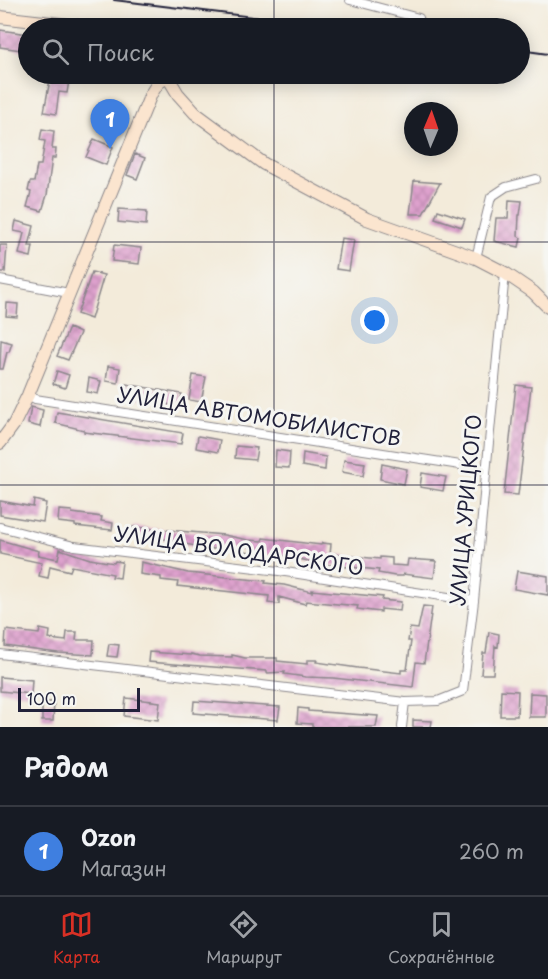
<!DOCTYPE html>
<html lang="ru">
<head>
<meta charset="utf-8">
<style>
	body { margin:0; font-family:"Playpen Sans",sans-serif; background:#20242c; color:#f1f3f6 }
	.compass { position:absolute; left:404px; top:102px; width:54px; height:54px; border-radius:50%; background:#171b24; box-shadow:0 3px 15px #0003; rotate:2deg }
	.scale { position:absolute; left:18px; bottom:15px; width:122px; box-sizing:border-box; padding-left:6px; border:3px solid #22223b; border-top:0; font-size:16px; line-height:21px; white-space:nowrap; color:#22223b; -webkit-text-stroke:4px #f6f6f2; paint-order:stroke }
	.you { position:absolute; left:375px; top:321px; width:21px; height:21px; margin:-15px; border:4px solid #fff; border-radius:50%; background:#1a73e8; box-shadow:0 0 0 9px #1a73e833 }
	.badge { display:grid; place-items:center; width:39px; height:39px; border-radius:50%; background:#d93025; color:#fff; font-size:20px; font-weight:700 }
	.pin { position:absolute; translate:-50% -50px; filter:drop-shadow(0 2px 3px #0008) }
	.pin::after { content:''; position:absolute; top:32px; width:21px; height:18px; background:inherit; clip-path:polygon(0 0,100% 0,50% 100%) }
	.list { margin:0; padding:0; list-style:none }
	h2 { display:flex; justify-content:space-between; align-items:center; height:78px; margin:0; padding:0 24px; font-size:26px }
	h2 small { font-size:20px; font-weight:400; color:#9ea1a6 }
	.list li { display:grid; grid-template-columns:39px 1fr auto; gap:18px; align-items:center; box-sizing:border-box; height:90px; padding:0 24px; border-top:2px solid #363941 }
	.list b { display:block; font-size:22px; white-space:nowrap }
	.list p { margin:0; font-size:20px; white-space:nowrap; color:#9ea1a6 }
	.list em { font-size:20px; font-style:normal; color:#9ea1a6 }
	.icon { flex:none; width:33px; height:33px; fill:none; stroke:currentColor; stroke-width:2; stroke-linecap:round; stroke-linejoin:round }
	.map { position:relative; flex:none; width:548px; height:727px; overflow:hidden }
	.search { position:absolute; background:#171b24; box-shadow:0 3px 15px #0003; left:18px; right:18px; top:18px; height:66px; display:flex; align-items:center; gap:15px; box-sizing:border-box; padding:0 21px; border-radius:33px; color:#9ea1a6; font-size:22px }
	.sheet { height:168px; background:#171b24 }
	nav { display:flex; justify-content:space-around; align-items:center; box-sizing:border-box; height:84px; border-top:2px solid #363941; background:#171b24; font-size:16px; color:#9ea1a6 }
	nav a { display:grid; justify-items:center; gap:3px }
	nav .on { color:#d93025 }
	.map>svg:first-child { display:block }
	.building { fill:url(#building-cross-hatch) }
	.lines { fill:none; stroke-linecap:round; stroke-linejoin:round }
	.street-casing { stroke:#8a868a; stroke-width:10 }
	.secondary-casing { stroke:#8a868a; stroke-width:14 }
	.street { stroke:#fff; stroke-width:8 }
	.secondary { stroke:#fbe5cf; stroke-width:12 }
	.rail { stroke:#22223b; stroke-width:2 }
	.grid { fill:none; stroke:#22223b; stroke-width:1.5; stroke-opacity:0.55 }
	.labels { text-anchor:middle; stroke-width:6; stroke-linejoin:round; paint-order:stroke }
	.street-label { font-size:20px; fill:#22223b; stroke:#f6f6f2 }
</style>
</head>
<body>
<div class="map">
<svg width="548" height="727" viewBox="0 0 548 727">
	<defs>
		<pattern id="building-cross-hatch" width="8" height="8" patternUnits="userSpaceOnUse" patternTransform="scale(1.5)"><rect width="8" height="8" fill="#dea1cd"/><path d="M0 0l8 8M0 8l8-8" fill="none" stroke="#be8ab1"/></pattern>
	</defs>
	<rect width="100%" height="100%" fill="#f6f6f2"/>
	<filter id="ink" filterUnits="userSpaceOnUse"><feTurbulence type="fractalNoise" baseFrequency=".0167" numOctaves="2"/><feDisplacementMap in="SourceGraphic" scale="12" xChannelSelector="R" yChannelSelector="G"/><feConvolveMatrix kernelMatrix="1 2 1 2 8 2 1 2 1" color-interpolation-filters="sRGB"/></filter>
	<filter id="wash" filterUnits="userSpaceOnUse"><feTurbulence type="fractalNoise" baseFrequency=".008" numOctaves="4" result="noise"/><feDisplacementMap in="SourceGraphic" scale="24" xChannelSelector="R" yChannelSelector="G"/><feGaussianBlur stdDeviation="1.35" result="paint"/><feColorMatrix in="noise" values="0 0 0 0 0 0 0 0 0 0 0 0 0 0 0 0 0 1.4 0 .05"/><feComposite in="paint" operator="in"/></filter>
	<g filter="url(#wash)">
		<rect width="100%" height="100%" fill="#f3ebda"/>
		<g id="blocks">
			<path class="building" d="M0 30 28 34V51L0 47Z
				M51 74H70L67 93 59 92 56 114 44 112Z
				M42 129 54 131 52 149H56L55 158H52L47 195 42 211 27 207 31 192 28 191 30 182H34L37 165H41L45 141 40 140Z
				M94 139 113 147 106 165 86 157Z
				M135 154 145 158 137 179 127 175Z
				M414 181 440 183 423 214H410Z
				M509 200 522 201 520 215H519L518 236 521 238 519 247 494 241 496 218H508Z
				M119 209 147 211 146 225 118 222Z
				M438 210 465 219 462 227 435 218Z
				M16 221 34 226 29 246H33L31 257 19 254 24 233 14 231Z
				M341 238 354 240 349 271 336 269Z
				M0 245H7L5 272H0Z
				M114 245 141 248 139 264 112 261Z
				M92 272 104 275 91 319 77 314Z
				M7 303 18 304 17 317 6 316Z
				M69 328 80 333 68 360 57 356Z
				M1 340 12 343 9 352H7L3 369H0Z
				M108 366 120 368 118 383 106 381Z
				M57 371 69 375 65 388 53 384Z
				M193 375 206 377 201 402 189 400Z
				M89 378 101 381 98 394 87 392Z
				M126 384 182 394 180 406 165 404V402L124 397Z
				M516 385 531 387 518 495 504 494Z
				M31 407 43 410 40 427 28 424Z
				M57 412 183 433 181 444 84 432V430L55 423Z
				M198 436 220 440 218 452 196 448Z
				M236 446 257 448 255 460 235 458Z
				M276 450 290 452 289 468 275 467Z
				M303 453 326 457 325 470 302 466Z
				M344 460 365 463 363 476 342 472Z
				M382 464 407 469 404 484 380 479Z
				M422 473 446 477 443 491 420 487Z
				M34 500 46 503 43 522 0 515V501L33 507Z
				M59 510 72 511V513L102 517 101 521 113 523 112 530 75 526V524L58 522Z
				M133 527 224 535 248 540 262 541 263 538 321 545 322 543 331 544 330 554 380 559V557L392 558V565L407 566 408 559 436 561 434 578 403 574V576H395L378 573 379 570 328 565 284 556V559L274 557 226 547V549H214L172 542 173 540 132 535Z
				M0 540 39 551 38 555 58 559 60 549 90 559 114 563 115 561 122 562 120 578 112 577 113 574 72 566 70 571 50 566 48 578 39 576 42 563 0 554Z
				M141 562 188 573 266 581 265 583 284 585 312 592V590L383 597 382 600 401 602 400 611 381 609V612L372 611 357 609 358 606 306 601 305 604 279 597V604L268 603 269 596 177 586 178 582 161 580V577L140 574Z
				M517 571 548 576V595L514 589Z
				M423 606 432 607 424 663 416 662 413 687 333 678 306 677 284 674 285 672 267 673V671L148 662 149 652 191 655V654L200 656 232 657V655L245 658H277V661L307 664V660H317L316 662 358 668 401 673V670H407L411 641H408L410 628 418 629Z
				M40 629 50 631 49 639 66 641 67 632H77L76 640H94L93 655 58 653 5 646 6 630 39 634Z
				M489 632 499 634 498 647 495 646 493 674H481L483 653H486Z
				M109 644 119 645 117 657 107 656Z
				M0 677 32 680 31 694 0 691Z
				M501 690 518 691 517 716H500Z
				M530 693 546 694V717H529Z
				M126 698 160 702 158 720 124 716Z
				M194 701 280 707 278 720 193 713Z
				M42 702H54L53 721H42Z
				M298 708 308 709V711L378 716 376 727H312V724L297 723Z
				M413 720 432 721 431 727H413Z"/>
		</g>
	</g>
	<g filter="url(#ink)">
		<use href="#blocks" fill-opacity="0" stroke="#8a868a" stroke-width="1.5"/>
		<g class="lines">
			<g class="street-casing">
				<path id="street" d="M350 0 419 18
					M476 258 491 197 506 187 536 179
					M0 280 69 293
					M28 395 35 399 486 469
					M0 527 74 546 279 571 474 601
					M0 654 405 702 438 701 463 691 474 601 505 273
					M402 727 405 702"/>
			</g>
			<g class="secondary-casing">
				<path id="secondary" d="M0 17 96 28
					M166 74 178 94 195 113 264 164 367 219 476 258 505 273 533 292 548 307
					M0 443 14 424 28 395 151 94 158 83 168 76"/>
			</g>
			<use href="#street" class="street"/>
			<use href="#secondary" class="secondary"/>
			<path class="rail" d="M114 0 343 28
				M520 50 548 54"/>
		</g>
	</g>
	<path class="grid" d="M274 0V28M274 74V727M0 242H548M0 485H548"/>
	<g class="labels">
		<g class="street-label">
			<text transform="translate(259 417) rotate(9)" y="7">УЛИЦА АВТОМОБИЛИСТОВ</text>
			<text transform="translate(466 510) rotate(-85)" y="7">УЛИЦА УРИЦКОГО</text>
			<text transform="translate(239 551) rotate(8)" y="7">УЛИЦА ВОЛОДАРСКОГО</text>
		</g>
	</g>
</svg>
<svg class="compass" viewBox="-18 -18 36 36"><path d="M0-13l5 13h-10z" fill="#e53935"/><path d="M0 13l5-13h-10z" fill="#9ea1a6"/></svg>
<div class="scale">100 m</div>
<div class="you"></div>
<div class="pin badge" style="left:110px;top:149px;background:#3f7fe0">1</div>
<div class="search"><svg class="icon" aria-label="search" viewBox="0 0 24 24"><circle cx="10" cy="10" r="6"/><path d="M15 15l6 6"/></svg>Поиск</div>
</div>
<section class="sheet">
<h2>Рядом<small></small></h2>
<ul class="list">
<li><span class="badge" style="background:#3f7fe0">1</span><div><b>Ozon</b><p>Магазин</p></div><em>260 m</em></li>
</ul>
</section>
<nav>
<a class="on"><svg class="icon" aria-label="map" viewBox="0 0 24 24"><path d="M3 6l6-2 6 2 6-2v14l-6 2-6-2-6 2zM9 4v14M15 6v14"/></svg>Карта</a>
<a><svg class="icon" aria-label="directions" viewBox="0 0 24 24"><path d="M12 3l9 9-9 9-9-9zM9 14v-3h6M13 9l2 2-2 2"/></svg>Маршрут</a>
<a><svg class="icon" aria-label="saved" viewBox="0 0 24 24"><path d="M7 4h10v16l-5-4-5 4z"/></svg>Сохранённые</a>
</nav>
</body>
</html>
